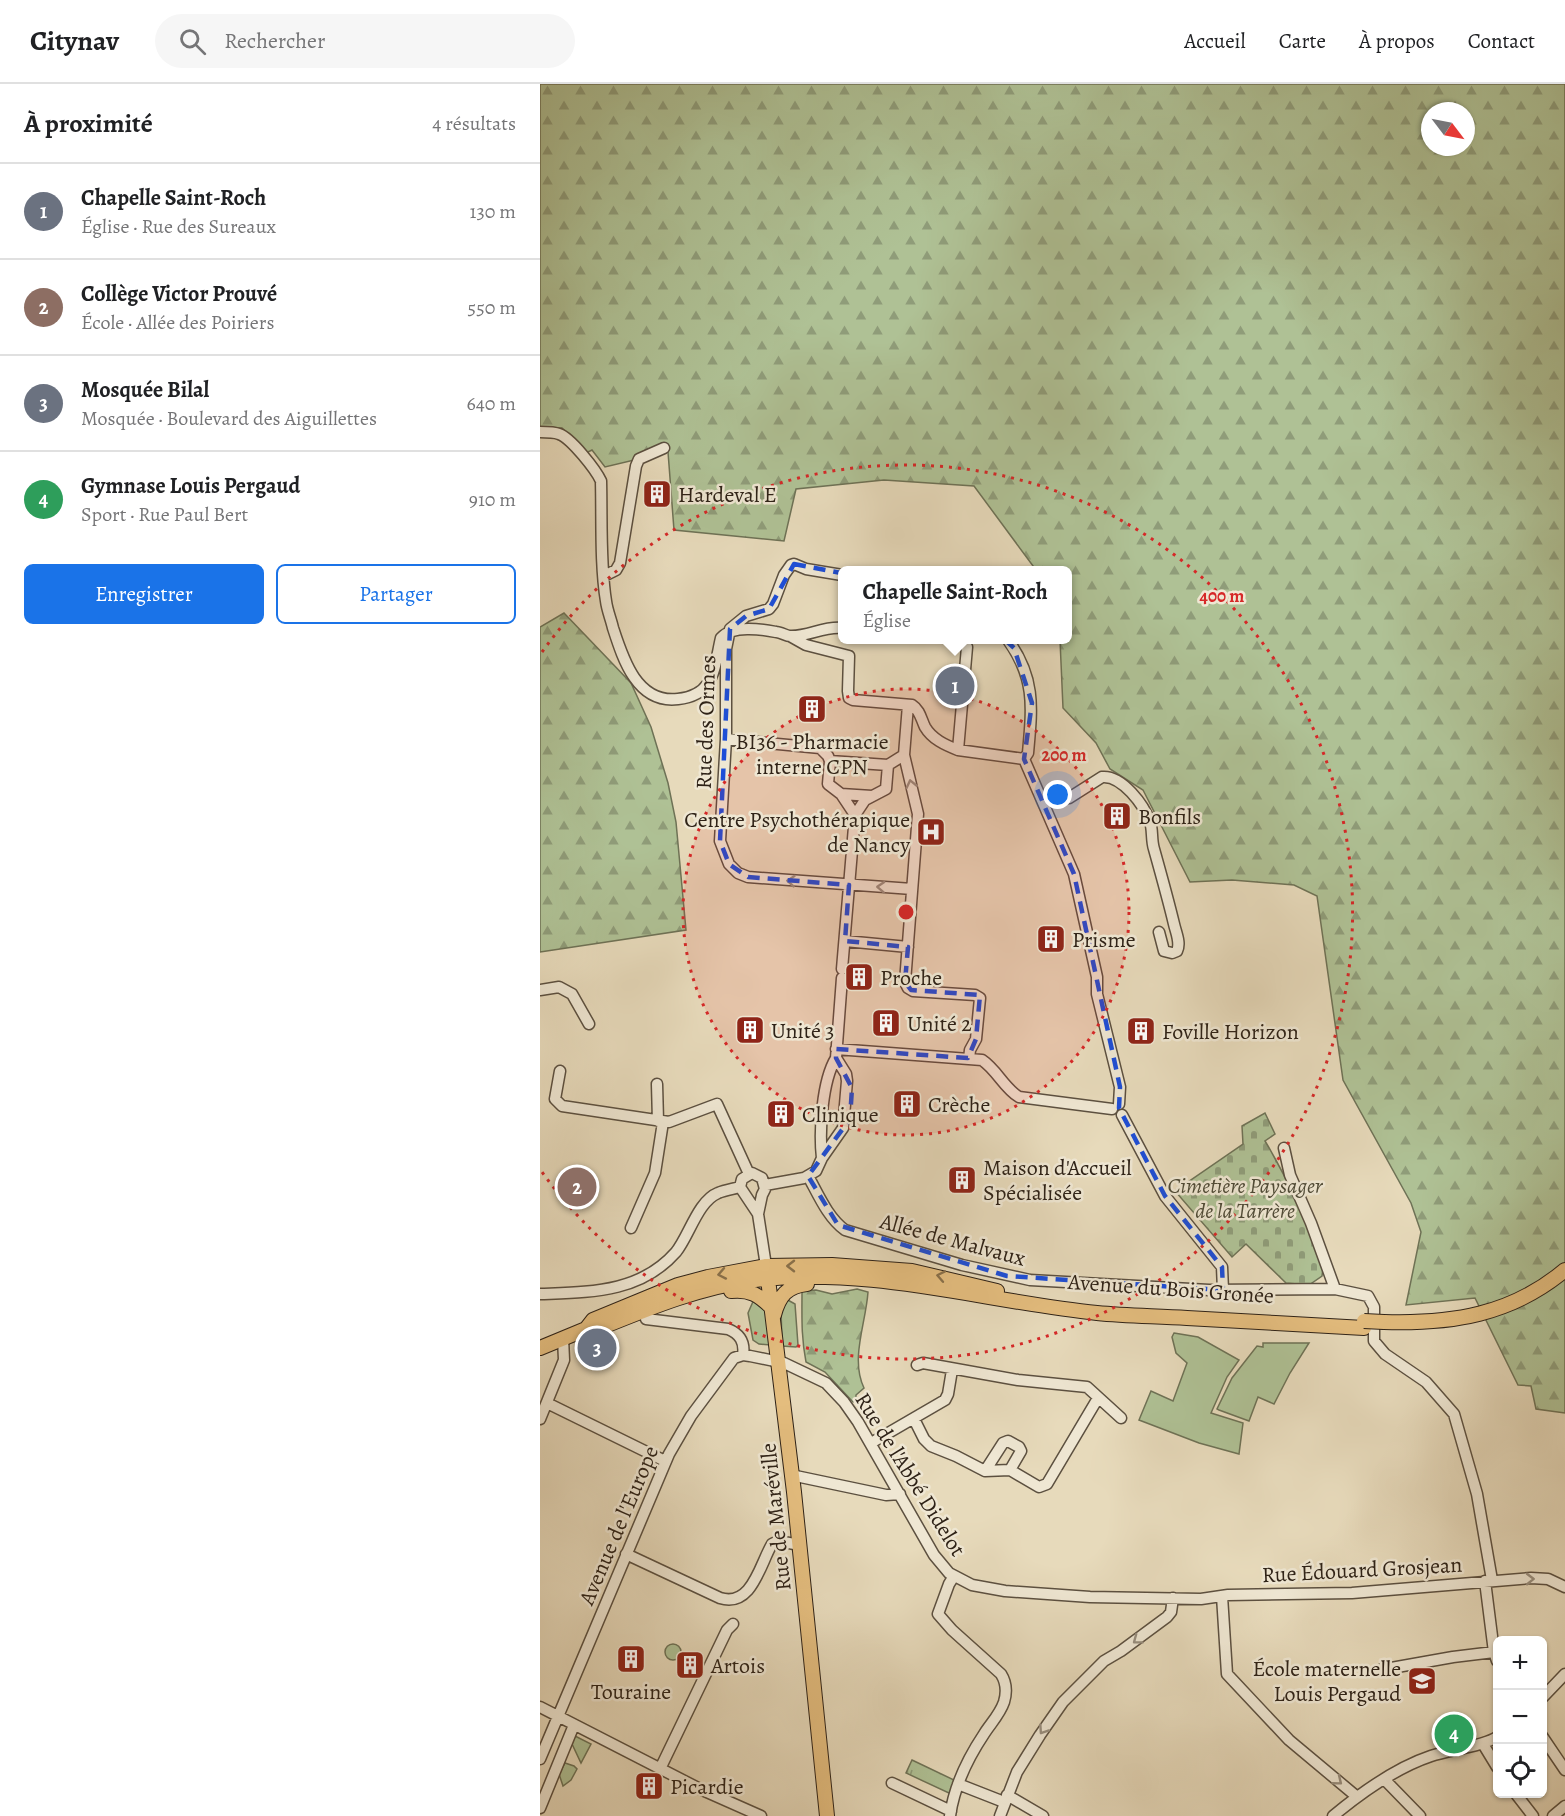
<!DOCTYPE html>
<html lang="fr">
<head>
<meta charset="utf-8">
<style>
	body { margin:0; font-family:Alegreya,serif; background:#f6f6f6; color:#202124 }
	.controls { position:absolute; right:18px; bottom:18px; display:grid; overflow:hidden; border-radius:9px; box-shadow:0 2px 4px #0004 }
	.controls button { width:54px; height:54px; display:grid; place-items:center; padding:0; border:0; border-bottom:2px solid #e0e0e0; background:#fff; color:#202124; font:30px sans-serif }
	.compass { position:absolute; left:881px; top:18px; width:54px; height:54px; border-radius:50%; background:#fff; box-shadow:0 2px 4px #0004; rotate:122deg }
	.you { position:absolute; left:518px; top:711px; width:21px; height:21px; margin:-15px; border:4px solid #fff; border-radius:50%; background:#1a73e8; box-shadow:0 0 0 9px #1a73e833 }
	.badge { display:grid; place-items:center; width:39px; height:39px; border-radius:50%; background:#1a73e8; color:#fff; font-size:20px; font-weight:700 }
	.pin { position:absolute; translate:-50% -50%; border:3px solid #fff; box-shadow:0 2px 6px #0006 }
	.popup { position:absolute; left:298px; top:482px; width:234px; height:78px; box-sizing:border-box; display:grid; place-content:center; border-radius:9px; background:#fff; filter:drop-shadow(0 2px 4px #0005); font-size:20px; white-space:nowrap; color:#757577 }
	.popup b { font-size:22px; color:#202124 }
	.popup::after { content:''; position:absolute; left:50%; top:100%; margin-left:-12px; border:12px solid transparent; border-top-color:#fff }
	.list { margin:0; padding:0; list-style:none }
	h2 { display:flex; justify-content:space-between; align-items:center; height:78px; margin:0; padding:0 24px; font-size:26px }
	h2 small { font-size:20px; font-weight:400; color:#757577 }
	.list li { display:grid; grid-template-columns:39px 1fr auto; gap:18px; align-items:center; box-sizing:border-box; height:96px; padding:0 24px; border-top:2px solid #e0e0e0 }
	.list b { display:block; font-size:22px; white-space:nowrap }
	.list p { margin:0; font-size:20px; white-space:nowrap; color:#757577 }
	.list em { font-size:20px; font-style:normal; color:#757577 }
	.actions { display:flex; gap:12px; padding:18px 24px }
	.actions a { flex:1; padding:14px 0; border:2px solid #1a73e8; border-radius:9px; text-align:center; font-size:21px; color:#1a73e8 }
	.actions .main { background:#1a73e8; color:#fff }
	.icon { flex:none; width:33px; height:33px; fill:none; stroke:currentColor; stroke-width:2; stroke-linecap:round; stroke-linejoin:round }
	.map { position:relative; flex:none; width:1025px; height:1732px; overflow:hidden }
	header { display:flex; align-items:center; gap:36px; box-sizing:border-box; height:84px; padding:0 30px; background:#fff; border-bottom:2px solid #e0e0e0 }
	header strong { font-size:28px }
	nav { display:flex; gap:33px; margin-inline-start:auto; font-size:21px }
	.search { width:420px; height:54px; background:#f6f6f6; display:flex; align-items:center; gap:15px; box-sizing:border-box; padding:0 21px; border-radius:33px; color:#757577; font-size:22px }
	main { display:flex }
	aside { flex:1; background:#fff }
	.map>svg:first-child { display:block }
	.green { fill:#afc195; stroke:#6e7256; stroke-width:1.5 }
	.forest { fill:url(#forest-firs); stroke:#6e7256; stroke-width:1.5; fill-rule:evenodd }
	.cemetery { fill:url(#cemetery-stones); stroke:#6e7256; stroke-width:1.5 }
	.park { fill:url(#park-tufts); stroke:#6e7256; stroke-width:1.5 }
	.lines { fill:none; stroke-linecap:round; stroke-linejoin:round }
	.minor-casing { stroke:#5c5040; stroke-width:13 }
	.major-casing { stroke:#2e2217; stroke-width:16 }
	.minor { stroke:#efe7d3; stroke-width:10 }
	.major { stroke:#e4bd7e; stroke-width:14 }
	.major-bridge-casing { stroke:#2e2217; stroke-width:16; stroke-linecap:butt }
	.major-bridge { stroke:#e4bd7e; stroke-width:14 }
	.oneway { stroke:#988e7e }
	.oneway2 { stroke:#89704a }
	.marked { fill:none; stroke:#1d4ed8; stroke-width:4.5; stroke-dasharray:12 8; stroke-linejoin:round }
	.ring { fill:none; stroke:#d62828; stroke-width:3; stroke-dasharray:3 6 }
	.labels { text-anchor:middle; stroke-width:5; stroke-linejoin:round; paint-order:stroke }
	.poi-label { font-size:22px; fill:#2e2217; stroke:#efe7d3; text-anchor:start }
	.street-label { font-size:22px; fill:#2e2217; stroke:#efe7d3 }
	.park-label { font-size:22px; font-style:italic; fill:#4e4a36; stroke:#efe7d3 }
	.centre { fill:#d62828; stroke:#efe7d3; stroke-width:3 }
	.ring-label { font-size:18px; text-anchor:middle; font-weight:bold; fill:#d62828; stroke:#efe7d3; stroke-width:5; stroke-linejoin:round; paint-order:stroke }
</style>
</head>
<body>
<header>
<strong>Citynav</strong>
<div class="search"><svg class="icon" aria-label="search" viewBox="0 0 24 24"><circle cx="10" cy="10" r="6"/><path d="M15 15l6 6"/></svg>Rechercher</div>
<nav><a>Accueil</a><a>Carte</a><a>À propos</a><a>Contact</a></nav>
</header>
<main>
<aside>
<h2>À proximité<small>4 résultats</small></h2>
<ul class="list">
<li><span class="badge" style="background:#6b7280">1</span><div><b>Chapelle Saint-Roch</b><p>Église · Rue des Sureaux</p></div><em>130 m</em></li>
<li><span class="badge" style="background:#8d6e63">2</span><div><b>Collège Victor Prouvé</b><p>École · Allée des Poiriers</p></div><em>550 m</em></li>
<li><span class="badge" style="background:#6b7280">3</span><div><b>Mosquée Bilal</b><p>Mosquée · Boulevard des Aiguillettes</p></div><em>640 m</em></li>
<li><span class="badge" style="background:#2e9e5b">4</span><div><b>Gymnase Louis Pergaud</b><p>Sport · Rue Paul Bert</p></div><em>910 m</em></li>
</ul>
<div class="actions"><a class="main">Enregistrer</a><a>Partager</a></div>
</aside>
<div class="map">
<svg width="1025" height="1732" viewBox="0 0 1025 1732">
	<defs>
		<pattern id="forest-firs" width="22" height="20" patternUnits="userSpaceOnUse" patternTransform="scale(1.5)"><rect width="22" height="20" fill="#afc195"/><path d="M5 1l3.5 6h-7zM16 11l3.5 6h-7z" fill="#8f9c79"/></pattern>
		<pattern id="cemetery-stones" width="16" height="16" patternUnits="userSpaceOnUse" patternTransform="scale(1.5)"><rect width="16" height="16" fill="#afc195"/><path d="M2 7V4a2 2 0 0 1 4 0v3zM10 15v-3a2 2 0 0 1 4 0v3z" fill="#8f9c79"/></pattern>
		<pattern id="park-tufts" width="24" height="20" patternUnits="userSpaceOnUse" patternTransform="scale(1.5)"><rect width="24" height="20" fill="#afc195"/><path d="M3 7l-1-3M5 7V3M7 7l1-3M15 17l-1-3M17 17v-4M19 17l1-3" fill="none" stroke="#8f9c79"/></pattern>
	</defs>
	<rect width="100%" height="100%" fill="#e7dabb"/>
	<filter id="stains"><feTurbulence type="fractalNoise" baseFrequency=".00333" numOctaves="4"/><feColorMatrix values="0 0 0 0 .2 0 0 0 0 .09 0 0 0 0 .02 0 0 0 .5 -.17"/></filter>
	<radialGradient id="worn" r=".72"><stop offset=".6" stop-color="#630" stop-opacity="0"/><stop offset="1" stop-color="#630" stop-opacity=".3"/></radialGradient>
	<path class="green" d="M215 1213 227 1228 230 1261 219 1260 213 1256 208 1229Z
		M246 1215 255 1220 258 1261 256 1263 242 1262 241 1223Z
		M634 1249 658 1253 699 1276 687 1293 671 1329 703 1339 699 1370 659 1359 599 1336 611 1307 633 1317 647 1279 636 1269 632 1253Z
		M723 1259H769L750 1289 734 1320 718 1313 709 1337 679 1326 677 1325 692 1294 717 1262 723 1263Z
		M35 1652 51 1660 41 1679 32 1660Z
		M25 1679 34 1682 37 1685 31 1696 23 1702 19 1690Z"/>
	<path class="forest" d="M0 0H1025V1329L996 1325 991 1302 978 1301 935 1214 866 1221 881 1148 871 1119 803 996 777 812 754 801 692 796 650 798 603 706 570 685 556 659 523 624 520 556H528V486H496L434 402 344 396 256 405 244 457 134 446 128 368 65 383 52 366 46 369 22 344 0 343ZM890 27H926V63H890Z
		M24 529 91 599 111 643 128 699 136 738 146 846 0 868V543Z
		M317 1205 328 1208C326 1239 310 1275 324 1304L316 1311V1315L313 1318 285 1288 266 1278C261 1252 262 1233 262 1207L276 1206 292 1210Z"/>
	<path class="cemetery" d="M725 1029 735 1050 725 1057C751 1100 766 1138 783 1184L782 1192 769 1201 746 1199 706 1160 692 1173 635 1107 703 1060 702 1042Z"/>
	<path class="park" d="M125 1568a8 8 0 1 1 16 0a8 8 0 1 1-16 0Z
		M372 1676 416 1697 411 1710 366 1689Z"/>
	<g class="lines">
		<g class="minor-casing">
			<path id="minor" d="M0 348C6 348 14 348 19 350 31 354 56 386 61 397 62 435 60 481 66 517 67 526 71 535 73 544 83 575 97 620 138 615 175 611 174 584 181 554 192 541 221 545 236 548 241 548 246 552 250 552 267 553 284 542 302 544
				M302 491 266 485 254 480 251 481 244 491 233 520 229 525 206 532 190 545 186 565V655L180 757 189 780 198 789 208 793 372 805
				M64 492 76 486 80 479 96 382 99 375 124 364
				M250 552 266 561 309 572 308 607 309 614 313 616 372 621C380 626 381 635 385 643 392 655 405 661 418 666L484 675
				M410 556 423 557 427 563 418 666
				M468 556C496 595 492 624 488 669L484 675
				M368 621 364 671 378 730 365 898 368 904 373 907 435 911 440 914 436 955 430 966 429 975
				M186 655 280 664 288 672 290 677
				M484 675 534 790 557 893V910L580 1003 579 1020
				M301 710 332 712
				M503 716 529 714 562 693C582 691 604 721 610 738 613 745 611 756 614 765 621 790 628 815 634 840 636 849 641 859 637 867L632 869 624 867 619 848
				M315 731 301 710 288 700 290 677 348 681 364 671
				M315 731 325 716 346 705 348 681
				M305 857 368 863
				M302 885 315 731
				M0 906 19 903 32 910 49 940
				M296 965 442 976C457 986 464 1004 479 1013L572 1025
				M20 987 15 1015 22 1022 129 1038 177 1020 209 1090
				M117 1000 118 1037
				M582 1031 625 1112 682 1183 683 1206
				M744 1064 750 1091 771 1139 795 1205
				M282 1074C279 1047 282 997 296 974L302 894
				M268 1092C278 1110 288 1134 305 1146L422 1181 490 1196 669 1206 795 1205 828 1212 834 1223V1257L845 1270 886 1298 914 1330 937 1410 952 1496
				M225 1101 264 1094 276 1087 282 1074 303 1044 307 997 306 990 296 974
				M218 1130 222 1111 225 1105 222 1094 212 1089 202 1095 200 1103 218 1130 226 1182
				M91 1144 115 1089 123 1038
				M0 1210C50 1208 100 1209 136 1168 149 1152 158 1117 178 1109 185 1106 193 1105 200 1103
				M106 1235 188 1245C200 1250 205 1258 203 1271
				M377 1281 383 1279 478 1296 547 1303 581 1334
				M7 1319 125 1377
				M0 1335 24 1276 23 1254
				M374 1335 384 1355 391 1362 416 1372 445 1387 470 1386 499 1403 507 1400 558 1314
				M331 1359 405 1316 408 1310 412 1286
				M445 1387 463 1359 468 1357 479 1363 481 1367 470 1386
				M251 1391 346 1411 360 1410
				M86 1470 180 1514C212 1524 220 1480 232 1460L238 1457 260 1461
				M945 1497 954 1568 957 1577
				M682 1512 687 1590 749 1656 816 1712
				M840 1586 913 1573 954 1568
				M1002 1614 1025 1590
				M0 1623 160 1705 221 1732
				M1002 1652 1025 1686
				M943 1660 957 1683
				M0 1675 129 1370 151 1332 194 1274 203 1271 210 1272 244 1279 286 1299 304 1318 318 1338 394 1471 409 1489 432 1501 465 1507 550 1513 661 1515 688 1511 812 1509 991 1494 1008 1495 1025 1503
				M120 1685 187 1546 193 1540
				M844 1695 880 1732
				M352 1699 411 1727
				M418 1700 464 1718
				M976 1710 993 1732
				M467 1711 503 1732
				M0 1724 34 1641
				M410 1732C414 1703 428 1674 444 1650 451 1639 460 1630 464 1618 467 1608 466 1598 461 1590L412 1546 398 1530 409 1500 414 1492
				M460 1732 477 1688 500 1651 523 1618 564 1577 581 1567 627 1533 631 1528 633 1514
				M793 1732C822 1708 855 1684 891 1672 909 1666 944 1662 957 1653
				M1013 1732 1025 1722"/>
		</g>
		<g class="major-casing">
			<path id="major" d="M227 1187 254 1408 287 1732
				M191 1207C210 1205 219 1211 232 1224
				M234 1231C239 1212 247 1202 267 1200
				M844 1238C912 1240 971 1231 1025 1186
				M46 1245 53 1236 138 1201 168 1193 226 1182 292 1181 372 1187 457 1207
				M0 1264 46 1245 55 1246C107 1225 159 1203 215 1196 330 1182 443 1217 557 1229 587 1232 617 1232 647 1234 706 1237 765 1241 824 1244"/>
		</g>
		<use href="#minor" class="minor"/>
		<use href="#major" class="major"/>
		<g class="major-bridge-casing">
			<path id="major-bridge" d="M824 1237 844 1238"/>
		</g>
		<use href="#major-bridge" class="major-bridge"/>
	</g>
	<defs><path id="oneway-chevron" d="M-2-3.5L2.5 0L-2 3.5" fill="none" stroke-width="1.6" stroke-linecap="round" stroke-linejoin="round" transform="scale(1.5)"/></defs>
	<g class="oneway">
		<use href="#oneway-chevron" transform="translate(371 700) rotate(-103)"/>
		<use href="#oneway-chevron" transform="translate(251 797) rotate(-175)"/>
		<use href="#oneway-chevron" transform="translate(341 803) rotate(-177)"/>
		<use href="#oneway-chevron" transform="translate(990 1495) rotate(-1)"/>
		<use href="#oneway-chevron" transform="translate(597 1556) rotate(143)"/>
		<use href="#oneway-chevron" transform="translate(503 1646) rotate(124)"/>
		<use href="#oneway-chevron" transform="translate(798 1697) rotate(39)"/>
	</g>
	<g class="oneway2">
		<use href="#oneway-chevron" transform="translate(251 1182) rotate(180)"/>
		<use href="#oneway-chevron" transform="translate(182 1190) rotate(169)"/>
		<use href="#oneway-chevron" transform="translate(401 1192) rotate(-169)"/>
	</g>
	<path class="marked" d="M254 480 332 495 331 539 460 551 474 564 492 619 484 675 534 790 580 1003 579 1024 625 1112 682 1183 683 1206 467 1192 298 1141 268 1092 310 1035 312 1004 296 974V965L428 974 436 955 440 911 371 906 365 898 368 863 305 857 309 801 208 793 189 780 180 757 190 545 206 532 229 525Z"/>
	<circle cx="366" cy="828" r="223" fill="#d62828" fill-opacity=".12"/>
	<g class="ring">
		<circle cx="366" cy="828" r="223"/>
		<path d="M2 568A447 447 0 1 1 2 1088"/>
	</g>
	<defs>
		<g id="building-square" transform="scale(1.5)"><rect x="-9" y="-9" width="18" height="18" rx="4" fill="#8f2418" stroke="#efe7d3"/><path d="M-4-6H4V6H1V3H-1V6H-4ZM-2.5-4.3h1.7v1.8h-1.7ZM.8-4.3h1.7v1.8H.8ZM-2.5-1h1.7V.8h-1.7ZM.8-1h1.7V.8H.8Z" fill="#fff"/></g>
		<g id="hospital-square" transform="scale(1.5)"><rect x="-9" y="-9" width="18" height="18" rx="4" fill="#8f2418" stroke="#efe7d3"/><path d="M-5-5h3v3.5h4V-5h3V5h-3V1.5h-4V5h-3Z" fill="#fff"/></g>
		<g id="school-square" transform="scale(1.5)"><rect x="-9" y="-9" width="18" height="18" rx="4" fill="#8f2418" stroke="#efe7d3"/><path d="M0-5L7-2L0 1L-7-2ZM-4 1L0 2.5L4 1V4Q0 6-4 4Z" fill="#fff"/></g>
	</defs>
	<g fill-rule="evenodd">
		<use href="#building-square" x="117" y="410"/>
		<use href="#building-square" x="272" y="625"/>
		<use href="#building-square" x="577" y="732"/>
		<use href="#hospital-square" x="391" y="748"/>
		<use href="#building-square" x="511" y="855"/>
		<use href="#building-square" x="319" y="893"/>
		<use href="#building-square" x="346" y="939"/>
		<use href="#building-square" x="210" y="946"/>
		<use href="#building-square" x="601" y="947"/>
		<use href="#building-square" x="367" y="1020"/>
		<use href="#building-square" x="241" y="1030"/>
		<use href="#building-square" x="422" y="1096"/>
		<use href="#building-square" x="91" y="1575"/>
		<use href="#building-square" x="150" y="1581"/>
		<use href="#school-square" x="882" y="1597"/>
		<use href="#building-square" x="109" y="1702"/>
	</g>
	<g class="labels">
		<g class="poi-label">
			<text x="138" y="418">Hardeval E</text>
			<text x="272" y="665" text-anchor="middle">BI36 - Pharmacie<tspan x="272" dy="25">interne CPN</tspan></text>
			<text x="598" y="740">Bonfils</text>
			<text x="370" y="743" text-anchor="end">Centre Psychothérapique<tspan x="370" dy="25">de Nancy</tspan></text>
			<text x="532" y="863">Prisme</text>
			<text x="340" y="901">Proche</text>
			<text x="367" y="947">Unité 2</text>
			<text x="231" y="954">Unité 3</text>
			<text x="622" y="955">Foville Horizon</text>
			<text x="388" y="1028">Crèche</text>
			<text x="262" y="1038">Clinique</text>
			<text x="443" y="1091">Maison d'Accueil<tspan x="443" dy="25">Spécialisée</tspan></text>
			<text x="171" y="1589">Artois</text>
			<text x="861" y="1592" text-anchor="end">École maternelle<tspan x="861" dy="25">Louis Pergaud</tspan></text>
			<text x="91" y="1615" text-anchor="middle">Touraine</text>
			<text x="130" y="1710">Picardie</text>
		</g>
		<g class="street-label">
			<text transform="translate(165 638) rotate(-88)" y="8">Rue des Ormes</text>
			<text transform="translate(413 1155) rotate(15)" y="8">Allée de Malvaux</text>
			<text transform="translate(631 1204) rotate(4)" y="8">Avenue du Bois Gronée</text>
			<text transform="translate(371 1390) rotate(58)" y="8">Rue de l'Abbé Didelot</text>
			<text transform="translate(235 1433) rotate(-96)" y="8">Rue de Maréville</text>
			<text transform="translate(78 1441) rotate(-67)" y="8">Avenue de l'Europe</text>
			<text transform="translate(822 1485) rotate(-3)" y="8">Rue Édouard Grosjean</text>
		</g>
		<g class="park-label">
			<text x="705" y="1109">Cimetière Paysager<tspan x="705" dy="25">de la Tarrère</tspan></text>
		</g>
	</g>
	<circle cx="366" cy="828" r="9" class="centre"/>
	<g class="ring-label">
		<text x="682" y="518">400 m</text>
		<text x="524" y="677">200 m</text>
	</g>
	<rect width="100%" height="100%" filter="url(#stains)"/>
	<rect width="100%" height="100%" fill="url(#worn)"/>
</svg>
<div class="controls">
<button>+</button>
<button>−</button>
<button><svg class="icon" aria-label="locate" viewBox="0 0 24 24"><circle cx="12" cy="12" r="6"/><path d="M12 2v4M12 18v4M2 12h4M18 12h4"/></svg></button>
</div>
<svg class="compass" viewBox="-18 -18 36 36"><path d="M0-13l5 13h-10z" fill="#e53935"/><path d="M0 13l5-13h-10z" fill="#757577"/></svg>
<div class="you"></div>
<div class="pin badge" style="left:415px;top:602px;background:#6b7280">1</div>
<div class="popup"><b>Chapelle Saint-Roch</b>Église</div>
<div class="pin badge" style="left:37px;top:1103px;background:#8d6e63">2</div>
<div class="pin badge" style="left:57px;top:1264px;background:#6b7280">3</div>
<div class="pin badge" style="left:914px;top:1650px;background:#2e9e5b">4</div>
</div>
</main>
</body>
</html>
